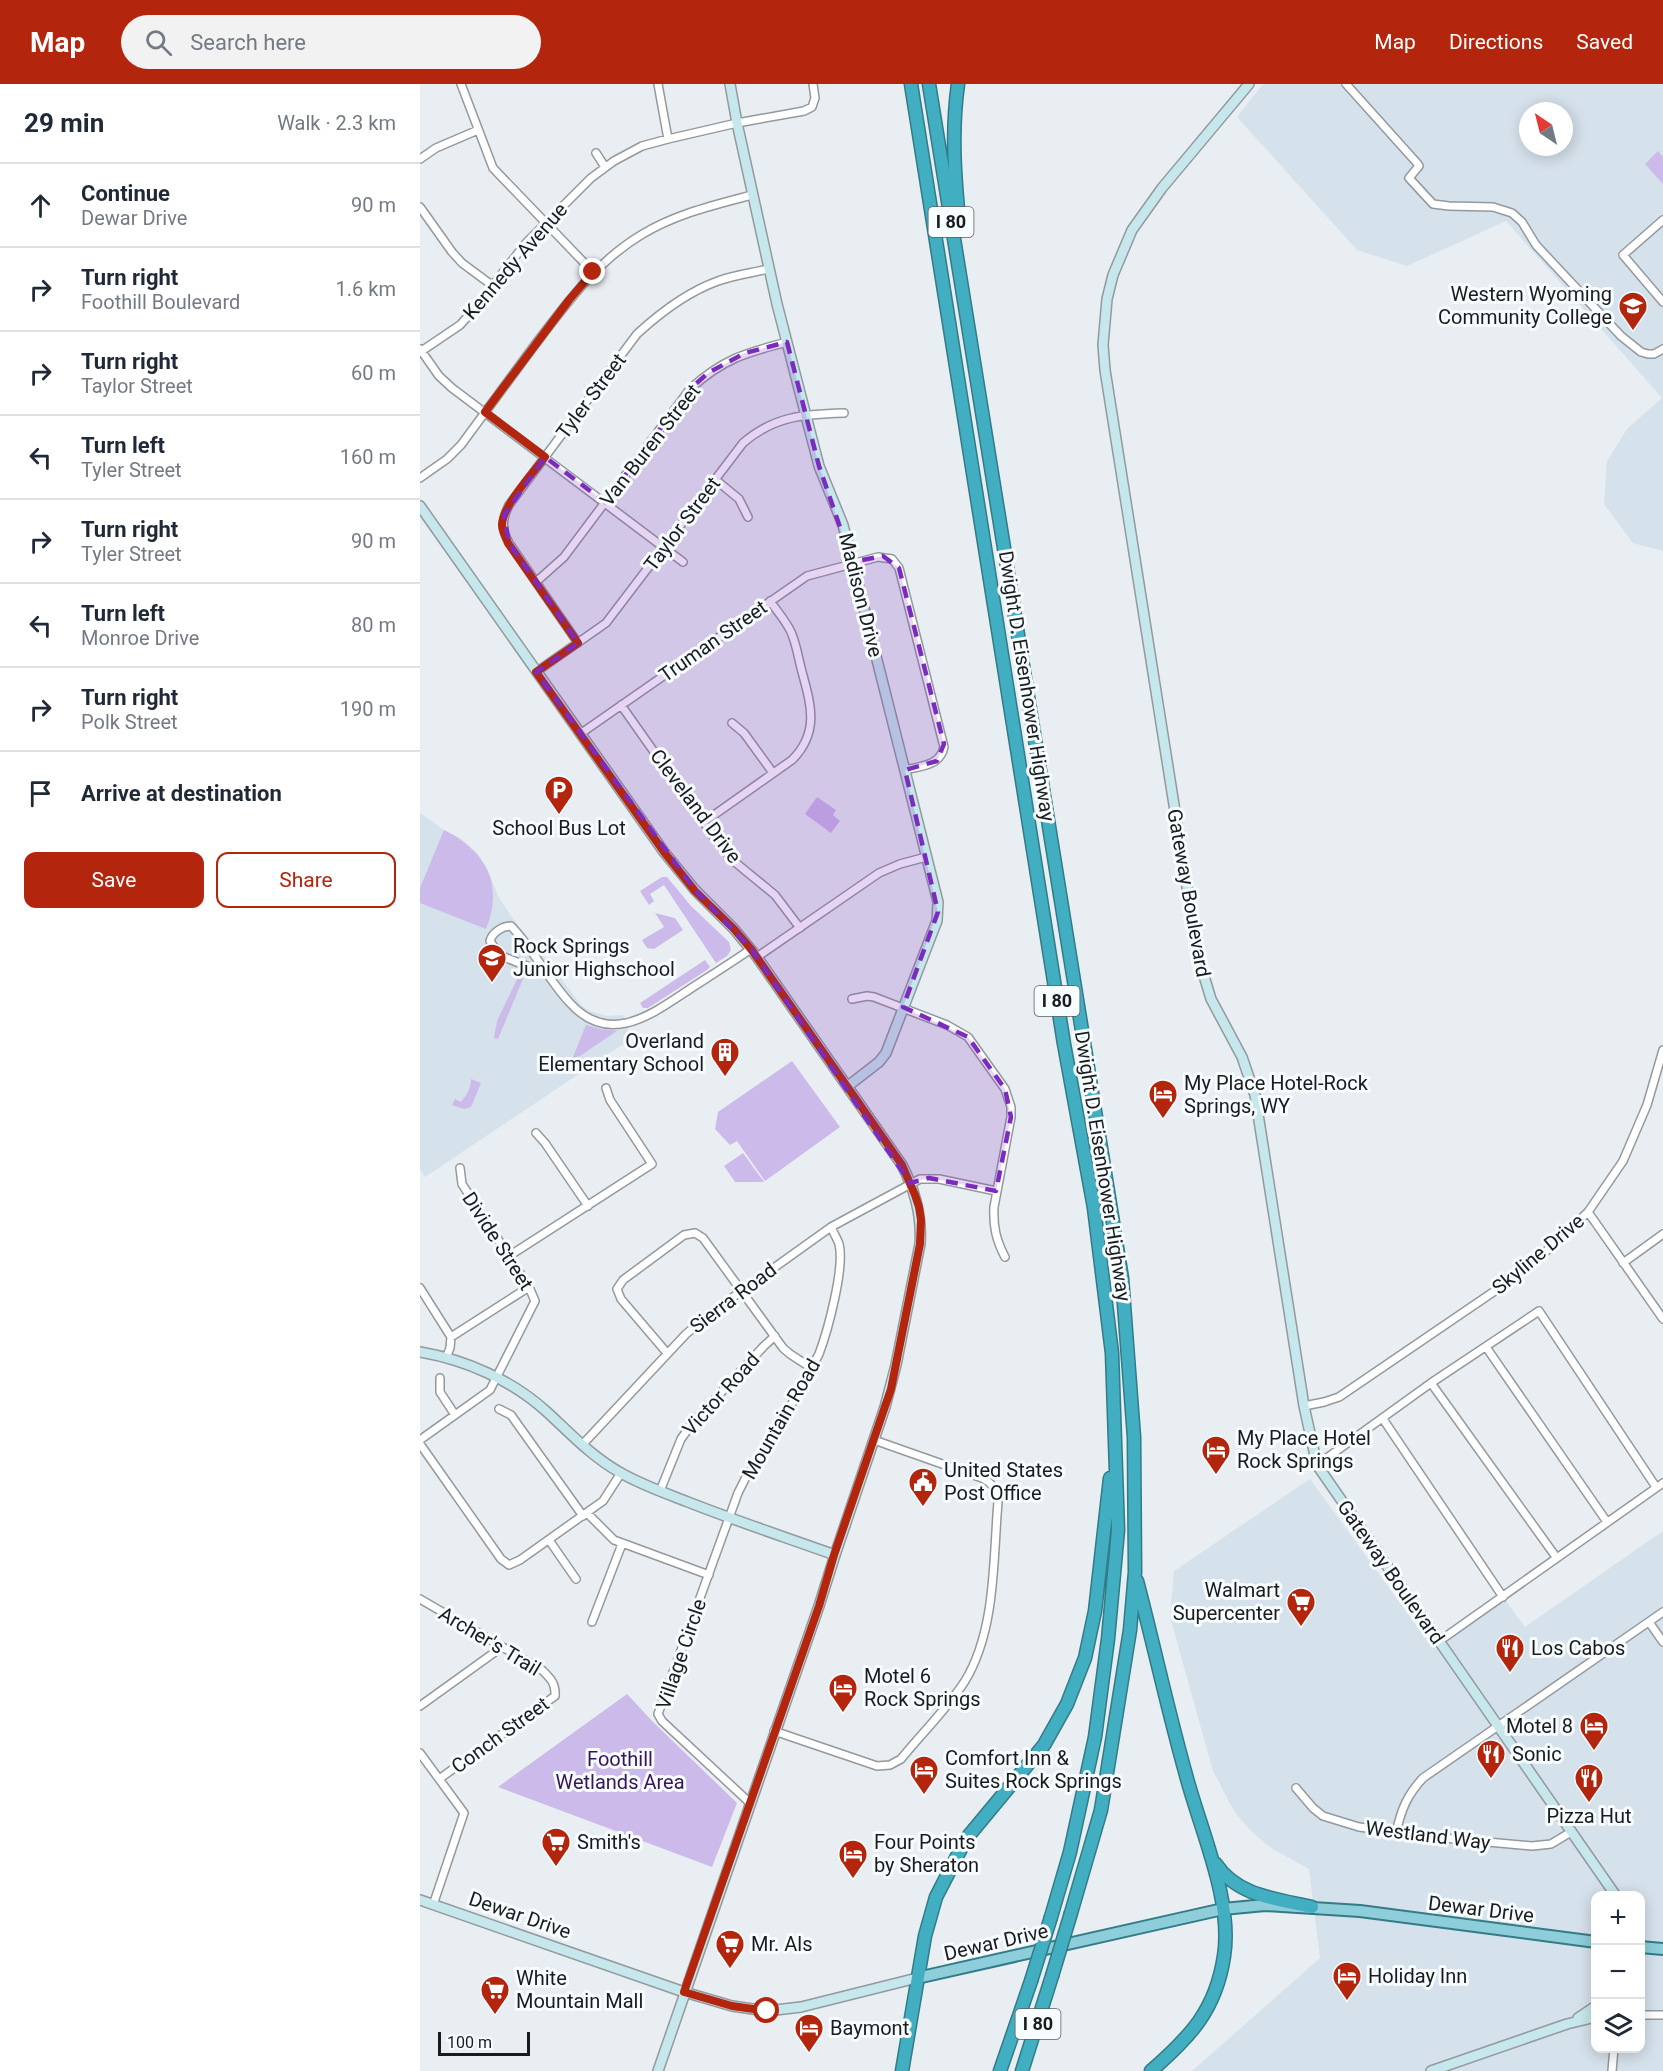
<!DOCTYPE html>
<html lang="en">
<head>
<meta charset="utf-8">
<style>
	body { margin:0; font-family:Roboto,sans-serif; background:#f2f2f3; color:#1f2937 }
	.controls { position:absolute; right:18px; bottom:18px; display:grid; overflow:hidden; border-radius:12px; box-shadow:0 3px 15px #0003 }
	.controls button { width:54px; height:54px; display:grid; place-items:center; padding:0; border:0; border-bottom:2px solid #e0e1e3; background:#fff; color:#1f2937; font:30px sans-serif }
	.compass { position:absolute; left:1099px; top:18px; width:54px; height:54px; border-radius:50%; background:#fff; box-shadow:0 3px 15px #0003; rotate:325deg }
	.scale { position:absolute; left:18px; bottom:15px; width:92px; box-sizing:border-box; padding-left:6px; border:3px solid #191b1c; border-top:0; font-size:16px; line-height:21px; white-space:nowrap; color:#191b1c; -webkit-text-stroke:4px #f7fcff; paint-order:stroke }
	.stop { position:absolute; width:18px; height:18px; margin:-14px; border:4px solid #b3260d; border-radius:50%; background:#fff }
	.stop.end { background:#b3260d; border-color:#fff; box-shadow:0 2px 6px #0008 }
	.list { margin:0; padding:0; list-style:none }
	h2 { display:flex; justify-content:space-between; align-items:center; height:78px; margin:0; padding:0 24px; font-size:26px }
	h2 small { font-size:20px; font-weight:400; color:#747a83 }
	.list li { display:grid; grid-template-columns:39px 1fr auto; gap:18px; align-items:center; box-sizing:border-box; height:84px; padding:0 24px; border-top:2px solid #e0e1e3 }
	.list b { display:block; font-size:22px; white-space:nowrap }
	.list p { margin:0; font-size:20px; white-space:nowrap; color:#747a83 }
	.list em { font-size:20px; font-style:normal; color:#747a83 }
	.actions { display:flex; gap:12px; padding:18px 24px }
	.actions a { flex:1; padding:14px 0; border:2px solid #b3260d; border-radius:12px; text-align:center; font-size:21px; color:#b3260d }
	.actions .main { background:#b3260d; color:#fff }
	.icon { flex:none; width:33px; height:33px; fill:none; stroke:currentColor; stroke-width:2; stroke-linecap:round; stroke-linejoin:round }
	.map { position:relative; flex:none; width:1243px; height:1987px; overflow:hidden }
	header { display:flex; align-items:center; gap:36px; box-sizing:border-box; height:84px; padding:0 30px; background:#b3260d; color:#fff }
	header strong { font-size:28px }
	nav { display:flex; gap:33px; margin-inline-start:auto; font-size:21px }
	.search { width:420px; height:54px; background:#f2f2f3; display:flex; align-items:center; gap:15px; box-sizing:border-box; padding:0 21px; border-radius:33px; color:#747a83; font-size:22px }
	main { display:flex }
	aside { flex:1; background:#fff }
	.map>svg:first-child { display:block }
	.built { fill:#d5e1eb; fill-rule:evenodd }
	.green { fill:#ccbaeb }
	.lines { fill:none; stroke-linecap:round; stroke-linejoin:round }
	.street-casing { stroke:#94999d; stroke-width:10 }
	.secondary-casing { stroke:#94999d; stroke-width:12 }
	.primary-casing { stroke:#337b87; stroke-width:14 }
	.highway-casing { stroke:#337b87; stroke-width:15 }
	.street { stroke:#fff; stroke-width:7 }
	.secondary { stroke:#c6e7ec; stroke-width:9 }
	.primary { stroke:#8dceda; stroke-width:10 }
	.highway { stroke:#41aec1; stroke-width:12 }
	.highway-bridge-casing { stroke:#337b87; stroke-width:15; stroke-linecap:butt }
	.highway-bridge { stroke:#41aec1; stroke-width:12 }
	.route { stroke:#b3260d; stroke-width:8 }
	.marked { fill:#7b2cbf; fill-opacity:0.2; stroke:#7b2cbf; stroke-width:4.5; stroke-dasharray:12 8; stroke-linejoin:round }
	.labels { text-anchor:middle; stroke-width:6; stroke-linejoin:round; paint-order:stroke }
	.shield { fill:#f7fcff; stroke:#5c5e60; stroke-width:1.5 }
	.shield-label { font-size:18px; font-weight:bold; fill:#191b1c }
	.street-label { font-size:20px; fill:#191b1c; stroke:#f7fcff }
	.poi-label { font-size:20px; fill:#191b1c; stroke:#f7fcff; text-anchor:start }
	.park-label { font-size:20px; fill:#361559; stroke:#f7fcff }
</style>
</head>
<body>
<header>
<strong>Map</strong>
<div class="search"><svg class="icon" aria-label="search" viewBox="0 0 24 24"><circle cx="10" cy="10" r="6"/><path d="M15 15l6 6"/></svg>Search here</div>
<nav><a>Map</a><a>Directions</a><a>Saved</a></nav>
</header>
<main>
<aside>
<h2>29 min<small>Walk · 2.3 km</small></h2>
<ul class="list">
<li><svg class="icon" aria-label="ahead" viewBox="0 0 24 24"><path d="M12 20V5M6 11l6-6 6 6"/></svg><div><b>Continue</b><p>Dewar Drive</p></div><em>90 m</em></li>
<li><svg class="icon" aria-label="right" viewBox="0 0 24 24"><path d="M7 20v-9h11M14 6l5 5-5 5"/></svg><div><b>Turn right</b><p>Foothill Boulevard</p></div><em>1.6 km</em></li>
<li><svg class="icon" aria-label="right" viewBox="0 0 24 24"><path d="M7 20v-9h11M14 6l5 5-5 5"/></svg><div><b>Turn right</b><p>Taylor Street</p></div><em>60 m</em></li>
<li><svg class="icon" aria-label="left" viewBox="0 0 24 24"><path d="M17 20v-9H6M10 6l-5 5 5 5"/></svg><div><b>Turn left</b><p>Tyler Street</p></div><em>160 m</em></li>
<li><svg class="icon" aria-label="right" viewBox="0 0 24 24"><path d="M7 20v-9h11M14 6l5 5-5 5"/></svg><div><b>Turn right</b><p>Tyler Street</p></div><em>90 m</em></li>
<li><svg class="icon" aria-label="left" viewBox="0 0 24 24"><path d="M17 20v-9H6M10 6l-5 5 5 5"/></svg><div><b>Turn left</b><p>Monroe Drive</p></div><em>80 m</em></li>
<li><svg class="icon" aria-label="right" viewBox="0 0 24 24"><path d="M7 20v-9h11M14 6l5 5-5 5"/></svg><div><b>Turn right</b><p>Polk Street</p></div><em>190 m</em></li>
<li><svg class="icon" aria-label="arrive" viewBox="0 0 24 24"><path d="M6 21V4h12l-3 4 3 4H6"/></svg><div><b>Arrive at destination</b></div></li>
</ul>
<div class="actions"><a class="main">Save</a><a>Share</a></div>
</aside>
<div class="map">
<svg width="1243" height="1987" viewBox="0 0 1243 1987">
	<rect width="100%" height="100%" fill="#e9eef3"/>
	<path class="built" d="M843 0H1243V467L1213 459 1184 420 1187 377 1207 345 1242 314 1086 137 987 182 937 166 817 33ZM1108 27H1144V63H1108Z
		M0 729 24 746 40 754 58 770 68 786 79 814 96 839 129 878 161 921 169 927 187 932 203 931 211 955 5 1093 0 1085Z
		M890 1395 1012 1563 1083 1513 1105 1543 1243 1447V1987H772L900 1874 889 1785 851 1764 833 1749 817 1731 808 1716 793 1687 750 1533 754 1487ZM1176 1812H1220V1964H1176Z"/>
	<path class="green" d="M1238 67 1243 73V100L1225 80Z
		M397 713 416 726 413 731 420 737 411 749 385 730Z
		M24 746C66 767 84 800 66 845L0 819V804Z
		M242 793H247L271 822 309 858 311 866 307 872 296 879 244 801 230 810 234 817 229 821 220 807Z
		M235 829 255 834 263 846 234 865 227 864 222 856 244 843Z
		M285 876 290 883 287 886 228 924H223L220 919Z
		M100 889 105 890 78 955 74 954 77 937Z
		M166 941 181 945 197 947 151 978Z
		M372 977 420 1043 345 1097 317 1057 310 1061 295 1045 298 1028Z
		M51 995 61 999 51 1023 44 1025 32 1021 35 1015 41 1018C47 1011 51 1004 51 995Z
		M323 1069 344 1098H315L304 1082Z
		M207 1610 233 1638 317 1719 292 1783 78 1703Z"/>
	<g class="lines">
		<g class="street-casing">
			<path id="street" d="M41 0 73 84 173 188
				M238 0 248 55
				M926 0 997 79 999 82 989 94 1013 120 1029 122 1073 123 1092 129 1102 138 1116 161 1201 252 1221 268 1228 270H1234L1243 265
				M176 69 185 83
				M0 75 16 64 58 46
				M0 123 32 168 42 179 73 202
				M1243 136 1203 171 1243 218
				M0 265 19 292 32 304 263 478
				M0 268 40 241 52 228 106 159 171 94 194 77 222 62 248 55 317 39 384 27 392 23 395 14 393 0
				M0 394 27 375 41 361C65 328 90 295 114 262 146 220 176 178 221 151 255 130 294 121 332 111
				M296 396 319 415 328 433
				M116 498 144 473 270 305C303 275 325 269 367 258
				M158 559 89 459C81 445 82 435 89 421L217 250C241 228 267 208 298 197 314 191 332 189 348 185
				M116 588 186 539 323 359C354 332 385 330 424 329
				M201 621 299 760 316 779 355 811 380 844
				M312 639 324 649 353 689
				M160 650 387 492 458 473 472 475 479 484 524 663C520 682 501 682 485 686
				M284 738 372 676C401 647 390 618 381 584 378 572 376 559 371 548 366 537 357 527 350 517
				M337 873 459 789 480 780 506 773
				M129 891 79 871 70 857C72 849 82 842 91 842 113 865 128 895 149 918 189 963 231 931 270 905 290 892 311 879 331 865
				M432 915 447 912 454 913 527 941 548 953 585 1005 591 1023V1033L574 1123C573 1142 576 1156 585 1173
				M116 1049 125 1059 168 1122
				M1168 1128 1243 1235
				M89 1172 232 1080 190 1016 186 1004
				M1203 1179 1243 1150
				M0 1204 31 1253 30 1264 26 1274
				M31 1253 109 1203
				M1066 1263 1187 1438
				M247 1269 201 1215 197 1205 203 1196 264 1151 275 1149 283 1154 363 1264 370 1270 393 1285
				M20 1294V1308L35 1331
				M1011 1299 1136 1473
				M884 1322 904 1318 919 1313 1107 1185 1168 1128 1203 1077 1227 1021 1243 966
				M79 1325 91 1331 163 1432
				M963 1335 1083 1513
				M0 1356 70 1306 115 1217 109 1203 42 1100 40 1084
				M0 1360 81 1475 89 1481 100 1476 183 1417 201 1389
				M162 1361 266 1250 295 1226 411 1143 500 1095H519L576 1107
				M897 1381 1011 1299 1119 1227 1236 1403
				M240 1407 261 1355 271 1341 344 1262 355 1252
				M167 1429 194 1456 289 1491
				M129 1456 156 1495
				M0 1515 122 1586C130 1594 136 1599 135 1612L19 1695
				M172 1538 202 1460
				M1229 1538 1243 1558
				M1018 1558 1243 1399
				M0 1622 82 1563
				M354 1647 457 1682 470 1681 481 1675C502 1649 527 1625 545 1597 576 1546 573 1476 578 1418 576 1406 573 1399 562 1394L454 1356
				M0 1669 44 1729 13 1821
				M876 1704 893 1724 903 1732 939 1743 1024 1754 1112 1762 1131 1760 1151 1748
				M330 1719 242 1637 238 1630 318 1409 325 1395 350 1360 399 1270C408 1246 425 1183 419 1160 417 1154 413 1148 411 1143
				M976 1749C981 1726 987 1711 1003 1694L1243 1528
				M1220 1931H1243
				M1192 1987 1194 1964"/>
		</g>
		<g class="secondary-casing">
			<path id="secondary" d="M310 0 317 39 357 220 399 382 423 441 518 818 517 837 513 847 466 969 459 978 428 1002
				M829 0 742 104 712 146 693 191 687 215 683 261 685 286 778 872 791 915 822 973 835 1011 884 1322 897 1381 1196 1812
				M0 422 244 768 275 806 314 845 337 873 482 1081C495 1106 502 1131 500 1160L476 1281 465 1323 415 1471 399 1522 238 1987
				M0 1268C46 1276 92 1296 127 1328 151 1350 172 1373 201 1389 222 1401 245 1409 268 1418 316 1437 365 1453 415 1471
				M0 1816 264 1908 312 1922 347 1927 381 1923 497 1894
				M1158 1934 1176 1922
				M1011 1987 1147 1940 1176 1933"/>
		</g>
		<g class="primary-casing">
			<path id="primary" d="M1220 1863 1243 1865
				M497 1894 803 1825 845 1821 940 1827 1176 1858"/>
		</g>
		<g class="highway-casing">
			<path id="highway" d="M491 0 644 960 674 1124 692 1269 698 1446 688 1555 675 1653 650 1768 631 1833
				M509 0 702 1194 714 1353 715 1488 710 1546 681 1726 651 1829
				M538 0C531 49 535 97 540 146
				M717 1497C734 1562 748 1627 766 1691 780 1745 813 1816 804 1872 796 1926 770 1953 731 1987
				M796 1780C817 1812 857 1815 892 1823
				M482 1987 505 1852 516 1813 546 1755 624 1661 647 1620 665 1574 675 1527 690 1394
				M580 1987 611 1897
				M602 1987 632 1892"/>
		</g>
		<use href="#street" class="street"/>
		<use href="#secondary" class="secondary"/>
		<use href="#primary" class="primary"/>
		<use href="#highway" class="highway"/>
		<g class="highway-bridge-casing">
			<path id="highway-bridge" d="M632 1892 651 1829
				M611 1897 631 1833"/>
		</g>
		<use href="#highway-bridge" class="highway-bridge"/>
	</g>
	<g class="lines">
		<path class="route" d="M173 188 149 216 65 328 125 373C114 388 82 422 82 441 82 447 86 453 88 459L158 559 116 588 244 768 275 807 314 845 331 865 482 1081 495 1111 499 1123 501 1136 500 1160 471 1305 414 1471 399 1522 264 1908 312 1922 347 1927"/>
	</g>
	<path class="marked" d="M367 258 399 382 432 478 463 472 479 484 524 660 517 677 485 686 518 828 483 923 548 953 585 1005 591 1033 576 1107 509 1094 490 1099 331 865 275 806 116 588 158 559 89 459 84 431 125 373 185 418 270 305 288 289 325 269Z"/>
	<defs>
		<g id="university-pin" transform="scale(1.5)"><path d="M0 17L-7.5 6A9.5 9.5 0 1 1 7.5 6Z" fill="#b3260d" stroke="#f7fcff"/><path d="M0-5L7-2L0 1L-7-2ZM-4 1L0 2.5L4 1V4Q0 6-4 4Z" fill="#fff"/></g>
		<g id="parking-pin" transform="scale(1.5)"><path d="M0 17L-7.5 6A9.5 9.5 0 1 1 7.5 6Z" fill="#b3260d" stroke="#f7fcff"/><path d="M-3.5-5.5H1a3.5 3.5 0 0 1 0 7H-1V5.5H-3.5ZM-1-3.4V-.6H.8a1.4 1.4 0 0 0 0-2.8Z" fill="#fff"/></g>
		<g id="school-pin" transform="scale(1.5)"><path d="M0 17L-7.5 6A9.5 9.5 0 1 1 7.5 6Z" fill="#b3260d" stroke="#f7fcff"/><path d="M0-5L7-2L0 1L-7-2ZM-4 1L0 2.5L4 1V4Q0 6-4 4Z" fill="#fff"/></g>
		<g id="building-pin" transform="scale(1.5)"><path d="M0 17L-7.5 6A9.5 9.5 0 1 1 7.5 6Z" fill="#b3260d" stroke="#f7fcff"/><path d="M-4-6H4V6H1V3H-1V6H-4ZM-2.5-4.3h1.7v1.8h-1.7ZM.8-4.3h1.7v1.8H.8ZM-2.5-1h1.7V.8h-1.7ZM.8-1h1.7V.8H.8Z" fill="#fff"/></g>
		<g id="hotel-pin" transform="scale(1.5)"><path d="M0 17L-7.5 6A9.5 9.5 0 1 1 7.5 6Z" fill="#b3260d" stroke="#f7fcff"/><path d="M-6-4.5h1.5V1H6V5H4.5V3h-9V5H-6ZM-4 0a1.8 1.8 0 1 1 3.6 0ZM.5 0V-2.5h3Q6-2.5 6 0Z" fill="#fff"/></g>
		<g id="civic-pin" transform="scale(1.5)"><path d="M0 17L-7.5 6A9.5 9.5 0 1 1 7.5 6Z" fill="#b3260d" stroke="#f7fcff"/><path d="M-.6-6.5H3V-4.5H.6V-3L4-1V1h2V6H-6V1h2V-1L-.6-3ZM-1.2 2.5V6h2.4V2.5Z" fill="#fff"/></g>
		<g id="supermarket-pin" transform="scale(1.5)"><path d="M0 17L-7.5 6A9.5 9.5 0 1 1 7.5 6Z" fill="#b3260d" stroke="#f7fcff"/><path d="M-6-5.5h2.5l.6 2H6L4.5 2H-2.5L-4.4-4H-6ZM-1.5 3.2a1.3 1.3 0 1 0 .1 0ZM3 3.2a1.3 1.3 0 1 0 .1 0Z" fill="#fff"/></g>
		<g id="restaurant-pin" transform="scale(1.5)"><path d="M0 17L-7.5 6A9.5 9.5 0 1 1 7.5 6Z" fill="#b3260d" stroke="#f7fcff"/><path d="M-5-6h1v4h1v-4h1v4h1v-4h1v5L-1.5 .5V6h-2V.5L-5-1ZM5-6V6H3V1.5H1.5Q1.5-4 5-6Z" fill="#fff"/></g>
	</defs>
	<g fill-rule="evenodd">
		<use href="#university-pin" x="1213" y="222"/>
		<use href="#parking-pin" x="139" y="706"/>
		<use href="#school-pin" x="72" y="874"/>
		<use href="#building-pin" x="305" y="968"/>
		<use href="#hotel-pin" x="743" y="1010"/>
		<use href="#hotel-pin" x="796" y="1366"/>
		<use href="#civic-pin" x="503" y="1398"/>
		<use href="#supermarket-pin" x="881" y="1518"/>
		<use href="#restaurant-pin" x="1090" y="1564"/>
		<use href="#hotel-pin" x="423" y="1604"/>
		<use href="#hotel-pin" x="1174" y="1642"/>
		<use href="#restaurant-pin" x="1071" y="1670"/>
		<use href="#hotel-pin" x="504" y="1686"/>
		<use href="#restaurant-pin" x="1169" y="1694"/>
		<use href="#supermarket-pin" x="136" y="1758"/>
		<use href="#hotel-pin" x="433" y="1770"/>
		<use href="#supermarket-pin" x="310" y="1860"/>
		<use href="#hotel-pin" x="927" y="1892"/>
		<use href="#supermarket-pin" x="75" y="1906"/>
		<use href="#hotel-pin" x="389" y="1944"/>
	</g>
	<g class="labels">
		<g class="shield">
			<rect x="508.5" y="123" width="45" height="30" rx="4.5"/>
			<rect x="614.5" y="902" width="45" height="30" rx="4.5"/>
			<rect x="595.5" y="1925" width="45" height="30" rx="4.5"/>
		</g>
		<g class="shield-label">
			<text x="531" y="144">I 80</text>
			<text x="637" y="923">I 80</text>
			<text x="618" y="1946">I 80</text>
		</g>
		<g class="street-label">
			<text transform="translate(95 177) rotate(-49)" y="7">Kennedy Avenue</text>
			<text transform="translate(171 312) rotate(-53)" y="7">Tyler Street</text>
			<text transform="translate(230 361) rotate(-52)" y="7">Van Buren Street</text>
			<text transform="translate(262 440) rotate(-53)" y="7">Taylor Street</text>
			<text transform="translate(441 511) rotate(76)" y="7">Madison Drive</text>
			<text transform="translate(293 557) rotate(-35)" y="7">Truman Street</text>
			<text transform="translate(607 602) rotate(81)" y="7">Dwight D. Eisenhower Highway</text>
			<text transform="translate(276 722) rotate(53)" y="7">Cleveland Drive</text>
			<text transform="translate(769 809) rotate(80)" y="7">Gateway Boulevard</text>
			<text transform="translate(683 1082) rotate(81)" y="7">Dwight D. Eisenhower Highway</text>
			<text transform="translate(78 1157) rotate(57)" y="7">Divide Street</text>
			<text transform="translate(1118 1170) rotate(-40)" y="7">Skyline Drive</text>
			<text transform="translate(313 1214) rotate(-37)" y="7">Sierra Road</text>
			<text transform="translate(301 1310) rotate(-48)" y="7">Victor Road</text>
			<text transform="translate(361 1335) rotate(-60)" y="7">Mountain Road</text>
			<text transform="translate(971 1488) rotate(55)" y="7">Gateway Boulevard</text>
			<text transform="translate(70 1557) rotate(31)" y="7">Archer's Trail</text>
			<text transform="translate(261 1570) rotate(-71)" y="7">Village Circle</text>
			<text transform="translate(80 1651) rotate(-36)" y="7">Conch Street</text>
			<text transform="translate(1008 1751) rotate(7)" y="7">Westland Way</text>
			<text transform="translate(1061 1825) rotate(7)" y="7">Dewar Drive</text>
			<text transform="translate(100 1831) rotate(19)" y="7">Dewar Drive</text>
			<text transform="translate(576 1858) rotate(-13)" y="7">Dewar Drive</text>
		</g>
		<g class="poi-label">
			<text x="1192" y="217" text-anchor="end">Western Wyoming<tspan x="1192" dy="23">Community College</tspan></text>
			<text x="139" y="751" text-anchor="middle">School Bus Lot</text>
			<text x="93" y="869">Rock Springs<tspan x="93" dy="23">Junior Highschool</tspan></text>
			<text x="284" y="964" text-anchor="end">Overland<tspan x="284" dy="23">Elementary School</tspan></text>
			<text x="764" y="1006">My Place Hotel-Rock<tspan x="764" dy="23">Springs, WY</tspan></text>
			<text x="817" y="1361">My Place Hotel<tspan x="817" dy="23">Rock Springs</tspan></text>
			<text x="524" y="1393">United States<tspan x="524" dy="23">Post Office</tspan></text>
			<text x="860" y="1513" text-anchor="end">Walmart<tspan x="860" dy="23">Supercenter</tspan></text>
			<text x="1111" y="1571">Los Cabos</text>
			<text x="444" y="1599">Motel 6<tspan x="444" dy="23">Rock Springs</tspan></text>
			<text x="1153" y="1649" text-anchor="end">Motel 8</text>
			<text x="1092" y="1677">Sonic</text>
			<text x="525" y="1681">Comfort Inn &amp;<tspan x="525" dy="23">Suites Rock Springs</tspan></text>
			<text x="1169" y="1739" text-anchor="middle">Pizza Hut</text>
			<text x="157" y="1765">Smith's</text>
			<text x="454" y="1765">Four Points<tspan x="454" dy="23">by Sheraton</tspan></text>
			<text x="331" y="1867">Mr. Als</text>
			<text x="948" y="1899">Holiday Inn</text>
			<text x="96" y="1901">White<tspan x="96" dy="23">Mountain Mall</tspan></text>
			<text x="410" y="1951">Baymont</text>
		</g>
		<g class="park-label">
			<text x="200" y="1682">Foothill<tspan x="200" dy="23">Wetlands Area</tspan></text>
		</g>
	</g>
</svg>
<div class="controls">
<button>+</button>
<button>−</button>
<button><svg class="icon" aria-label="layers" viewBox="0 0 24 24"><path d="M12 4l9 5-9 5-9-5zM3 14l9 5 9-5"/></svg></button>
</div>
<svg class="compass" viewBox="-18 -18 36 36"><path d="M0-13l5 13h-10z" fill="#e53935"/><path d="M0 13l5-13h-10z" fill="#747a83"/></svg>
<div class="scale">100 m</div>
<div class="stop" style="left:347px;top:1927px"></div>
<div class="stop end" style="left:173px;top:188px"></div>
</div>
</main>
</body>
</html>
